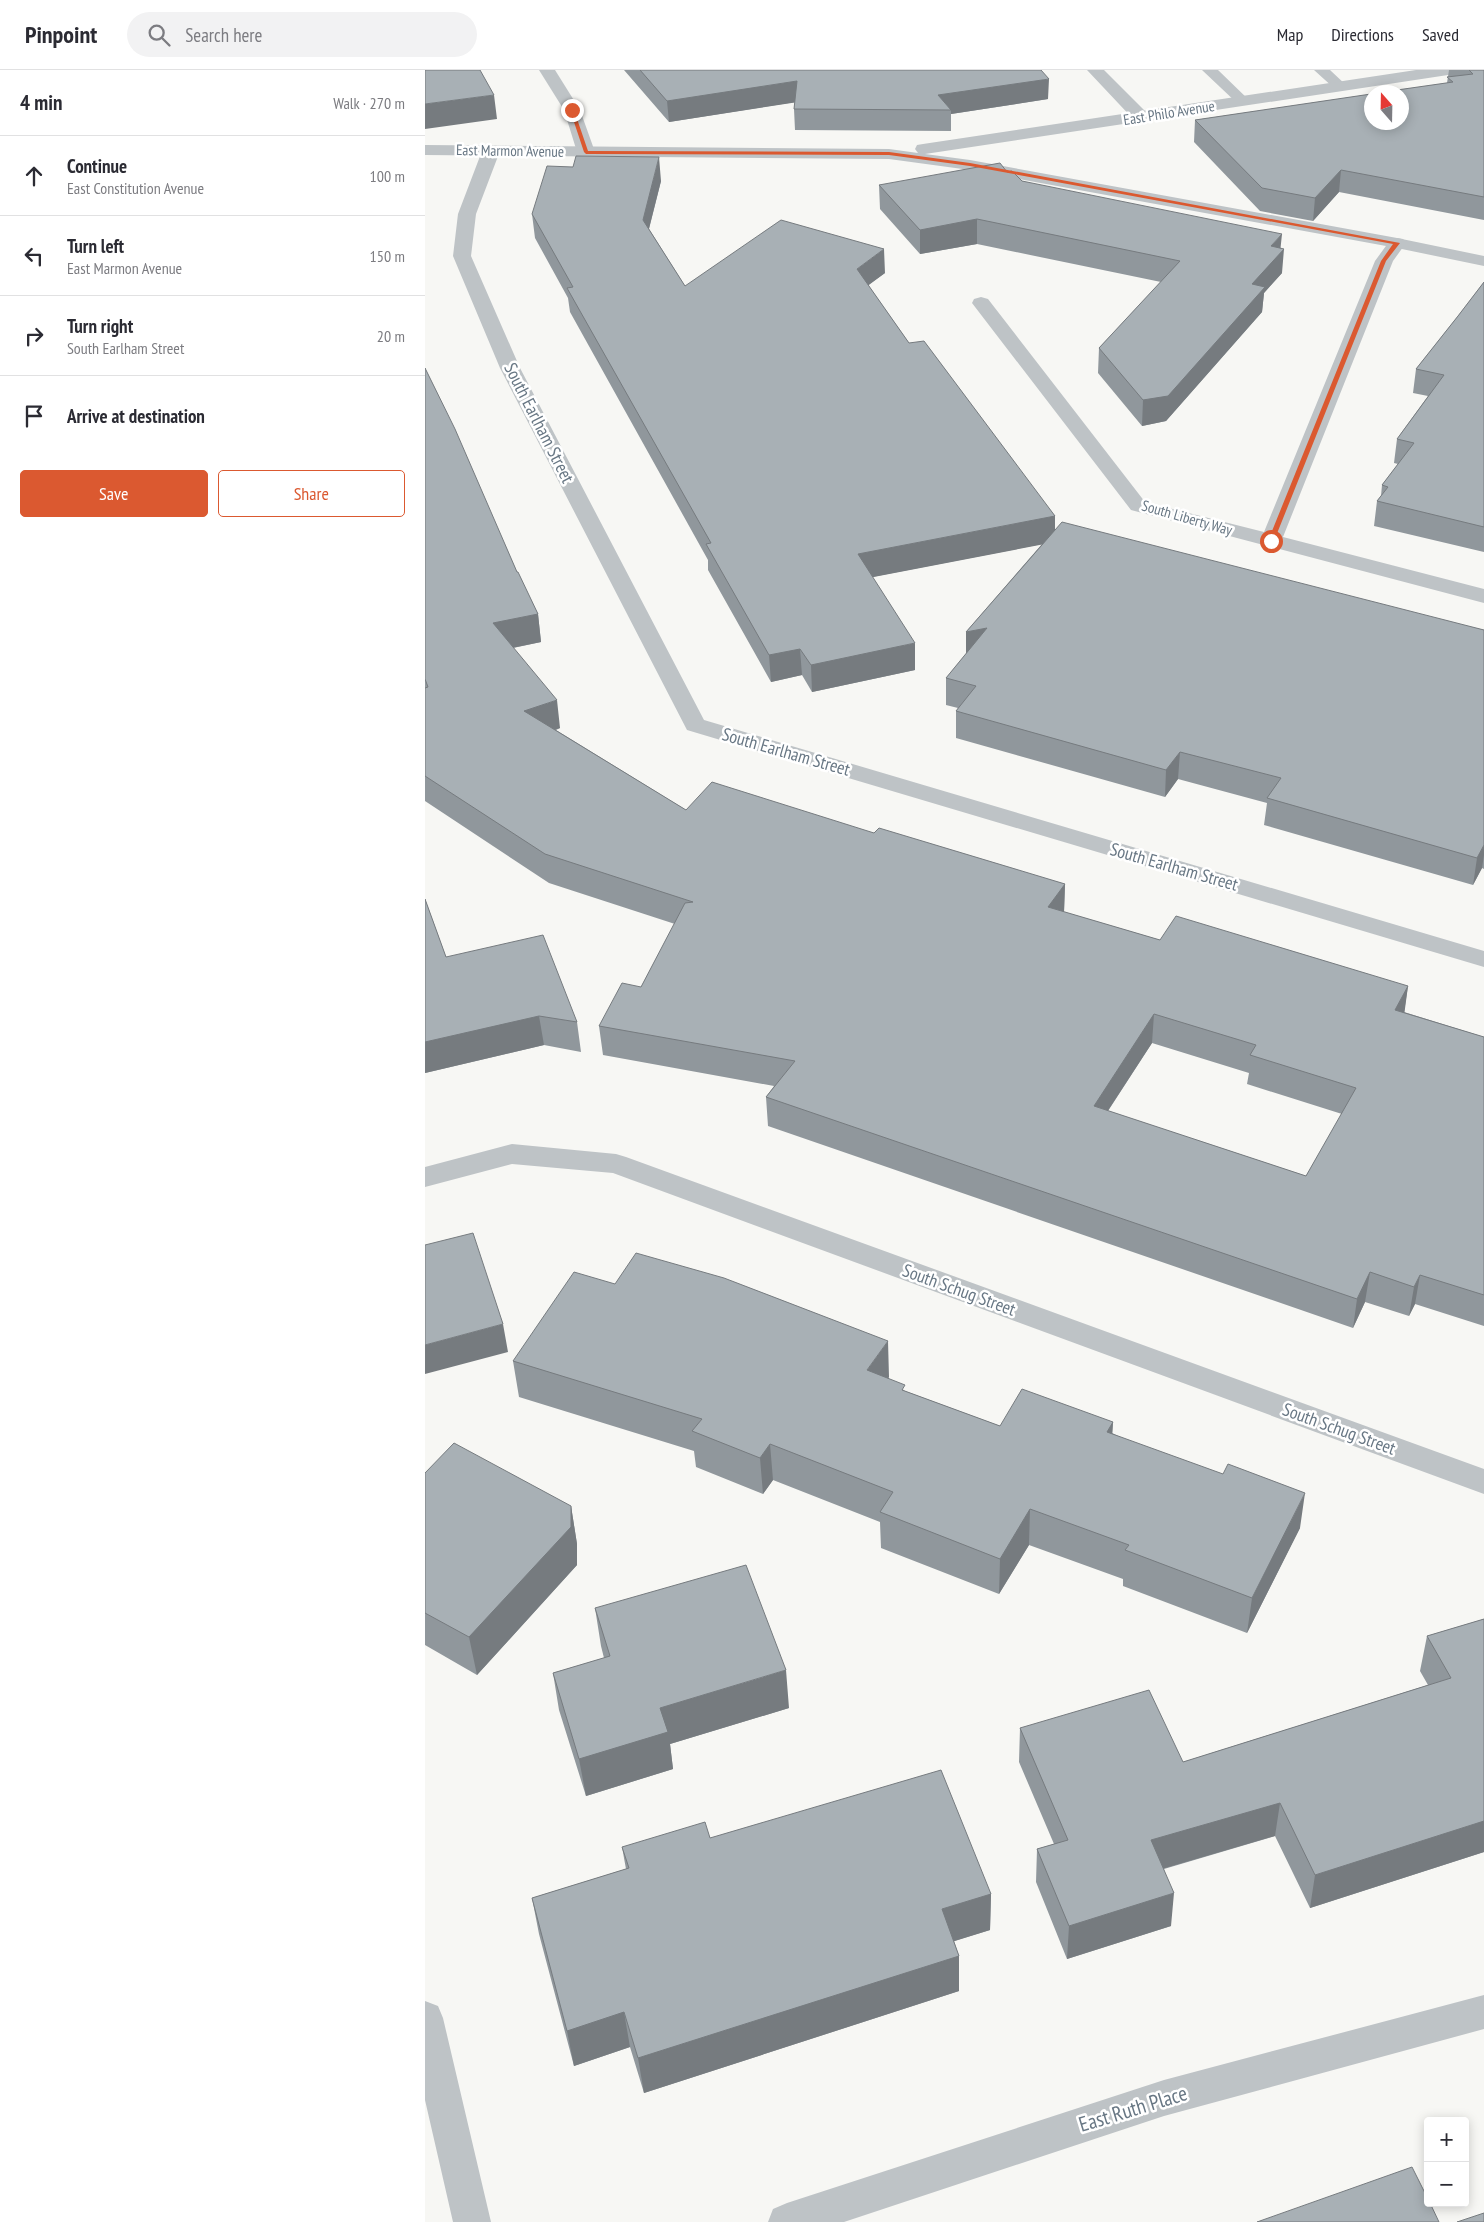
<!DOCTYPE html>
<html lang="en">
<head>
<meta charset="utf-8">
<style>
	body { margin:0; font-family:"PT Sans Narrow",sans-serif; background:#f2f2f3; color:#2b2b33 }
	.controls { position:absolute; right:15px; bottom:15px; display:grid; overflow:hidden; border-radius:5px; box-shadow:0 2px 12px #0003 }
	.controls button { width:45px; height:45px; display:grid; place-items:center; padding:0; border:0; border-bottom:1px solid #e1e1e2; background:#fff; color:#2b2b33; font:25px sans-serif }
	.compass { position:absolute; left:939px; top:15px; width:45px; height:45px; border-radius:50%; background:#fff; box-shadow:0 2px 12px #0003; rotate:340deg }
	.stop { position:absolute; width:15px; height:15px; margin:-11px; border:4px solid #db5930; border-radius:50%; background:#fff }
	.stop.end { background:#db5930; border-color:#fff; box-shadow:0 1px 5px #0008 }
	.list { margin:0; padding:0; list-style:none }
	h2 { display:flex; justify-content:space-between; align-items:center; height:65px; margin:0; padding:0 20px; font-size:21px }
	h2 small { font-size:16px; font-weight:400; color:#7c7c81 }
	.list li { display:grid; grid-template-columns:32px 1fr auto; gap:15px; align-items:center; box-sizing:border-box; height:80px; padding:0 20px; border-top:1px solid #e1e1e2 }
	.list b { display:block; font-size:19px; white-space:nowrap }
	.list p { margin:0; font-size:16px; white-space:nowrap; color:#7c7c81 }
	.list em { font-size:16px; font-style:normal; color:#7c7c81 }
	.actions { display:flex; gap:10px; padding:15px 20px }
	.actions a { flex:1; padding:11px 0; border:1px solid #db5930; border-radius:5px; text-align:center; font-size:18px; color:#db5930 }
	.actions .main { background:#db5930; color:#fff }
	.icon { flex:none; width:28px; height:28px; fill:none; stroke:currentColor; stroke-width:2; stroke-linecap:round; stroke-linejoin:round }
	.map { position:relative; flex:none; width:1059px; height:2152px; overflow:hidden }
	header { display:flex; align-items:center; gap:30px; box-sizing:border-box; height:70px; padding:0 25px; background:#fff; border-bottom:1px solid #e1e1e2 }
	header strong { font-size:24px }
	nav { display:flex; gap:28px; margin-inline-start:auto; font-size:18px }
	.search { width:350px; height:45px; background:#f2f2f3; display:flex; align-items:center; gap:12px; box-sizing:border-box; padding:0 18px; border-radius:28px; color:#7c7c81; font-size:19px }
	main { display:flex }
	aside { flex:1; background:#fff }
	.map>svg:first-child { display:block }
	.lines { fill:none; stroke-linecap:round; stroke-linejoin:round }
	.service { fill:#bec3c6; fill-rule:evenodd }
	.minor { fill:#bec3c6; fill-rule:evenodd }
	.tertiary { fill:#bec3c6; fill-rule:evenodd }
	.wall { fill:#90979c; fill-rule:evenodd }
	.shaded-wall { fill:#767b7f }
	.building { fill:#a8b0b5; stroke:#767b7f; fill-rule:evenodd }
	.route { fill:#db5930 }
	.labels { text-anchor:middle; stroke-width:5; stroke-linejoin:round; paint-order:stroke }
	.far-street-label { font-size:15px; fill:#687784; stroke:#fff }
	.street-label { font-size:18px; fill:#687784; stroke:#fff }
	.near-street-label { font-size:21px; fill:#687784; stroke:#fff }
</style>
</head>
<body>
<header>
<strong>Pinpoint</strong>
<div class="search"><svg class="icon" aria-label="search" viewBox="0 0 24 24"><circle cx="10" cy="10" r="6"/><path d="M15 15l6 6"/></svg>Search here</div>
<nav><a>Map</a><a>Directions</a><a>Saved</a></nav>
</header>
<main>
<aside>
<h2>4 min<small>Walk · 270 m</small></h2>
<ul class="list">
<li><svg class="icon" aria-label="ahead" viewBox="0 0 24 24"><path d="M12 20V5M6 11l6-6 6 6"/></svg><div><b>Continue</b><p>East Constitution Avenue</p></div><em>100 m</em></li>
<li><svg class="icon" aria-label="left" viewBox="0 0 24 24"><path d="M17 20v-9H6M10 6l-5 5 5 5"/></svg><div><b>Turn left</b><p>East Marmon Avenue</p></div><em>150 m</em></li>
<li><svg class="icon" aria-label="right" viewBox="0 0 24 24"><path d="M7 20v-9h11M14 6l5 5-5 5"/></svg><div><b>Turn right</b><p>South Earlham Street</p></div><em>20 m</em></li>
<li><svg class="icon" aria-label="arrive" viewBox="0 0 24 24"><path d="M6 21V4h12l-3 4 3 4H6"/></svg><div><b>Arrive at destination</b></div></li>
</ul>
<div class="actions"><a class="main">Save</a><a>Share</a></div>
</aside>
<div class="map">
<svg width="1059" height="2152" viewBox="0 0 1059 2152">
	<rect width="100%" height="100%" fill="#f7f7f4"/>
	<g class="lines">
		<path class="service" d="M777 0H793L825 31 823 34H813Z
			M889 0H905L922 16 920 19H910Z"/>
		<path class="minor" d="M114 0H130L155 40 170 82 167 86H155L152 82 139 40Z
			M662 0H679L722 43 724 47 722 51H710Z
			M66 76 72 77 75 81 51 144 46 186 95 298 279 650 1059 881V897L262 660 75 298 28 186 33 144 57 81 60 77Z
			M972 168 978 169 981 173 968 191 858 467 1059 519V533L706 440 547 233 549 229 556 227 563 229 720 432 839 462 950 191 966 169Z
			M87 1074 191 1084 201 1087 1059 1399V1424L188 1103 87 1094 0 1117V1097Z
			M1059 1925V1959L739 2046 419 2152H343L348 2139 362 2133 739 2010Z
			M0 1931 13 1936 18 1948 66 2152H28L0 2030Z"/>
		<path class="tertiary" d="M991 0H1031L1029 3 1023 5 500 84 545 90 972 168 1059 186V196L972 178 545 100 464 89 0 85V75L464 79 493 83 490 79 492 75 498 74Z"/>
	</g>
	<path class="wall" d="M199 0H616L623 29 526 44V61L370 60 369 39 370 32 244 52Z
		M1024 0H1059V150L914 122 888 151 835 141 769 72 770 50 1022 13Z
		M148 97 236 111 224 159 260 216 460 203 443 215 484 273 630 446V459L1059 560V799L1057 798 1048 815 839 755 842 733 753 709 740 727 531 668V641L533 638 521 635V608L541 584V562L617 474 447 507 490 600 387 622 377 605 346 612 283 500V490L145 242 143 228 110 168 107 144Z
		M582 102 597 111 856 178 857 203 839 223 837 242 741 351 717 356 673 303 674 278 736 212 552 174 495 184 455 139 454 115Z
		M1059 212V482L949 456 952 431 956 426 957 415 973 394 969 393 972 369 1003 326 988 323 991 299 1033 246Z
		M0 298 92 502 113 544 116 572 88 578 135 658 131 660 261 740 449 763 640 814 639 842 735 870 983 916 979 942 1059 967V1256L990 1234 984 1246 940 1232 928 1258 343 1056 341 1027 349 1016 178 985 174 956 216 917 250 854 124 813 0 731ZM727 973 824 1003 822 1014 917 1044 881 1106 683 1041Z
		M0 829 21 887 152 952 156 982 119 975 0 1003Z
		M88 1291 464 1307 463 1308 480 1321 575 1356 688 1352 687 1363 875 1458 822 1563 698 1516V1509L604 1475 574 1524 456 1478 455 1452 348 1410 338 1424 271 1397 269 1381 94 1327Z
		M0 1403 146 1436 152 1474V1495L52 1605 0 1575Z
		M170 1538 364 1638 245 1674 248 1699 161 1726 134 1640 128 1603 179 1588 176 1576Z
		M1059 1549V1782L885 1838 850 1766 739 1799 746 1856 642 1889 611 1812 612 1779 629 1774 594 1692 595 1658 758 1692 1003 1615 995 1601 1002 1566Z
		M285 1768 566 1824 565 1860 529 1871 534 1886V1921L219 2023 205 1977 149 1996 114 1864 107 1828 201 1799 197 1777Z"/>
	<path class="shaded-wall" d="M624 9 623 29 526 44V40L513 25Z
		M372 11 373 32 244 52 242 31Z
		M69 25 72 49 0 59V34Z
		M234 87 236 111 220 174 218 150Z
		M916 100 914 122 888 151 890 128Z
		M552 149V174L495 184V160Z
		M857 164 855 183 859 179 857 203 839 223 837 242 741 351 717 356 718 330 827 214 846 176Z
		M459 179 460 203 433 223 432 199Z
		M630 446V472L433 510V484Z
		M113 544 116 572 72 581 68 553Z
		M562 558 541 589V562Z
		M490 573V600L387 622 386 595Z
		M375 579 377 605 346 612 344 585Z
		M132 630 135 658 103 669 99 641Z
		M755 682 753 709 740 727 741 700Z
		M1059 775V785L1057 798 1048 815 1052 788Z
		M640 814 639 842 623 837Z
		M983 916 979 946 970 940Z
		M729 944 727 973 667 1065 669 1036Z
		M114 946 119 975 0 1003V972Z
		M945 1202 940 1232 928 1258 932 1229Z
		M995 1205 990 1234 984 1246 989 1217Z
		M78 1254 83 1282 0 1304V1275Z
		M463 1271 464 1307 444 1336 442 1300Z
		M688 1352 686 1388 682 1362Z
		M345 1374 348 1410 338 1424 335 1388Z
		M880 1423 875 1458 822 1563 827 1528Z
		M146 1436 152 1474V1495L52 1605 44 1567Z
		M605 1439 604 1475 574 1524 575 1489Z
		M361 1600 364 1638 245 1674 248 1699 161 1726 154 1689 235 1638Z
		M855 1733 850 1766 723 1803 726 1770Z
		M1059 1751V1782L885 1838 890 1805Z
		M749 1823 746 1856 642 1889 644 1856Z
		M566 1824 565 1860 517 1875V1839Z
		M534 1886V1921L219 2023 213 1988Z
		M199 1942 205 1977 149 1996 142 1961Z"/>
	<path class="building" d="M0 0H55L69 25 0 34Z
		M215 0H616L624 9 513 25 526 40 369 39 372 11 242 31Z
		M1044 0H1059V127L916 100 890 128 837 118 770 50 946 24V52H976V22H958L1028 12 1022 7 1048 4Z
		M151 86 234 87 218 150 260 216 356 150 459 179 432 199 484 273 499 271 630 446 433 484 490 573 386 595 375 579 344 585 281 474 286 473 142 218 148 217 107 144 122 96 148 97Z
		M575 93 582 102 587 101 597 111 857 164 846 176 859 179 827 214 840 217 743 326 718 330 674 278 755 191 552 149 495 160 454 115Z
		M1059 212V457L952 431 963 417 957 415 989 373 972 369 1019 305 991 299 1033 246Z
		M0 298 30 359 92 502H93L113 544 68 553 132 630 99 641 261 740 287 712 449 763 454 758 640 814 623 837 735 870 751 846 983 916 970 940 1059 967V1225L995 1205 989 1217 945 1202 932 1229 341 1027 370 991 174 956 197 913 216 917 260 833 268 832 120 784 0 706V618L3 617 0 609ZM729 944 831 975 825 985 931 1018 881 1106 669 1036Z
		M637 452 1059 560V775L1052 788 842 728 856 708 755 682 741 700 531 641 551 616 521 608 562 558 541 562Z
		M0 829 21 887 118 865 152 952 114 946 0 972Z
		M48 1163 78 1254 0 1275V1175Z
		M211 1183 299 1208 463 1271 442 1300 480 1315 477 1320 575 1356 597 1319 688 1352 682 1362 798 1404 803 1394 880 1423 827 1528 700 1480 704 1475 605 1439 575 1489 455 1442 468 1422 345 1374 335 1388 267 1361 277 1349 88 1291 149 1202 190 1214Z
		M29 1373 146 1436V1457L44 1567 0 1543V1403Z
		M321 1495 361 1600 235 1638 243 1662 154 1689 128 1603 185 1586 170 1538Z
		M1059 1549V1751L890 1805 855 1733 726 1770 749 1823 644 1856 612 1779 643 1770 595 1658 724 1620 758 1692 1026 1608 1002 1566Z
		M516 1700 566 1824 517 1839 534 1886 213 1988 199 1942 142 1961 107 1828 204 1798 197 1777 280 1752 285 1768Z
		M987 2097 1003 2129V2133H1005L1014 2152H832Z
		M1059 2143V2152H1032Z"/>
	<path class="route" d="M147 38 149 40 163 81 464 82 545 93 975 173 961 191 849 471 846 473 843 471 956 191 968 174 545 96 464 85 161 84 159 82 145 40Z"/>
	<g class="labels">
		<g class="far-street-label">
			<text transform="translate(744 43) rotate(-9)" y="5">East Philo Avenue</text>
			<text transform="translate(85 81) rotate(1)" y="5">East Marmon Avenue</text>
			<text transform="translate(762 448) rotate(16)" y="5">South Liberty Way</text>
		</g>
		<g class="street-label">
			<text transform="translate(114 353) rotate(63)" y="6">South Earlham Street</text>
			<text transform="translate(361 682) rotate(16)" y="6">South Earlham Street</text>
			<text transform="translate(749 797) rotate(16)" y="6">South Earlham Street</text>
			<text transform="translate(534 1220) rotate(20)" y="6">South Schug Street</text>
			<text transform="translate(914 1359) rotate(20)" y="6">South Schug Street</text>
		</g>
		<g class="near-street-label">
			<text transform="translate(708 2039) rotate(-17)" y="7">East Ruth Place</text>
		</g>
	</g>
</svg>
<div class="controls">
<button>+</button>
<button>−</button>
</div>
<svg class="compass" viewBox="-18 -18 36 36"><path d="M0-13l5 13h-10z" fill="#e53935"/><path d="M0 13l5-13h-10z" fill="#7c7c81"/></svg>
<div class="stop" style="left:846px;top:471px"></div>
<div class="stop end" style="left:147px;top:40px"></div>
</div>
</main>
</body>
</html>
